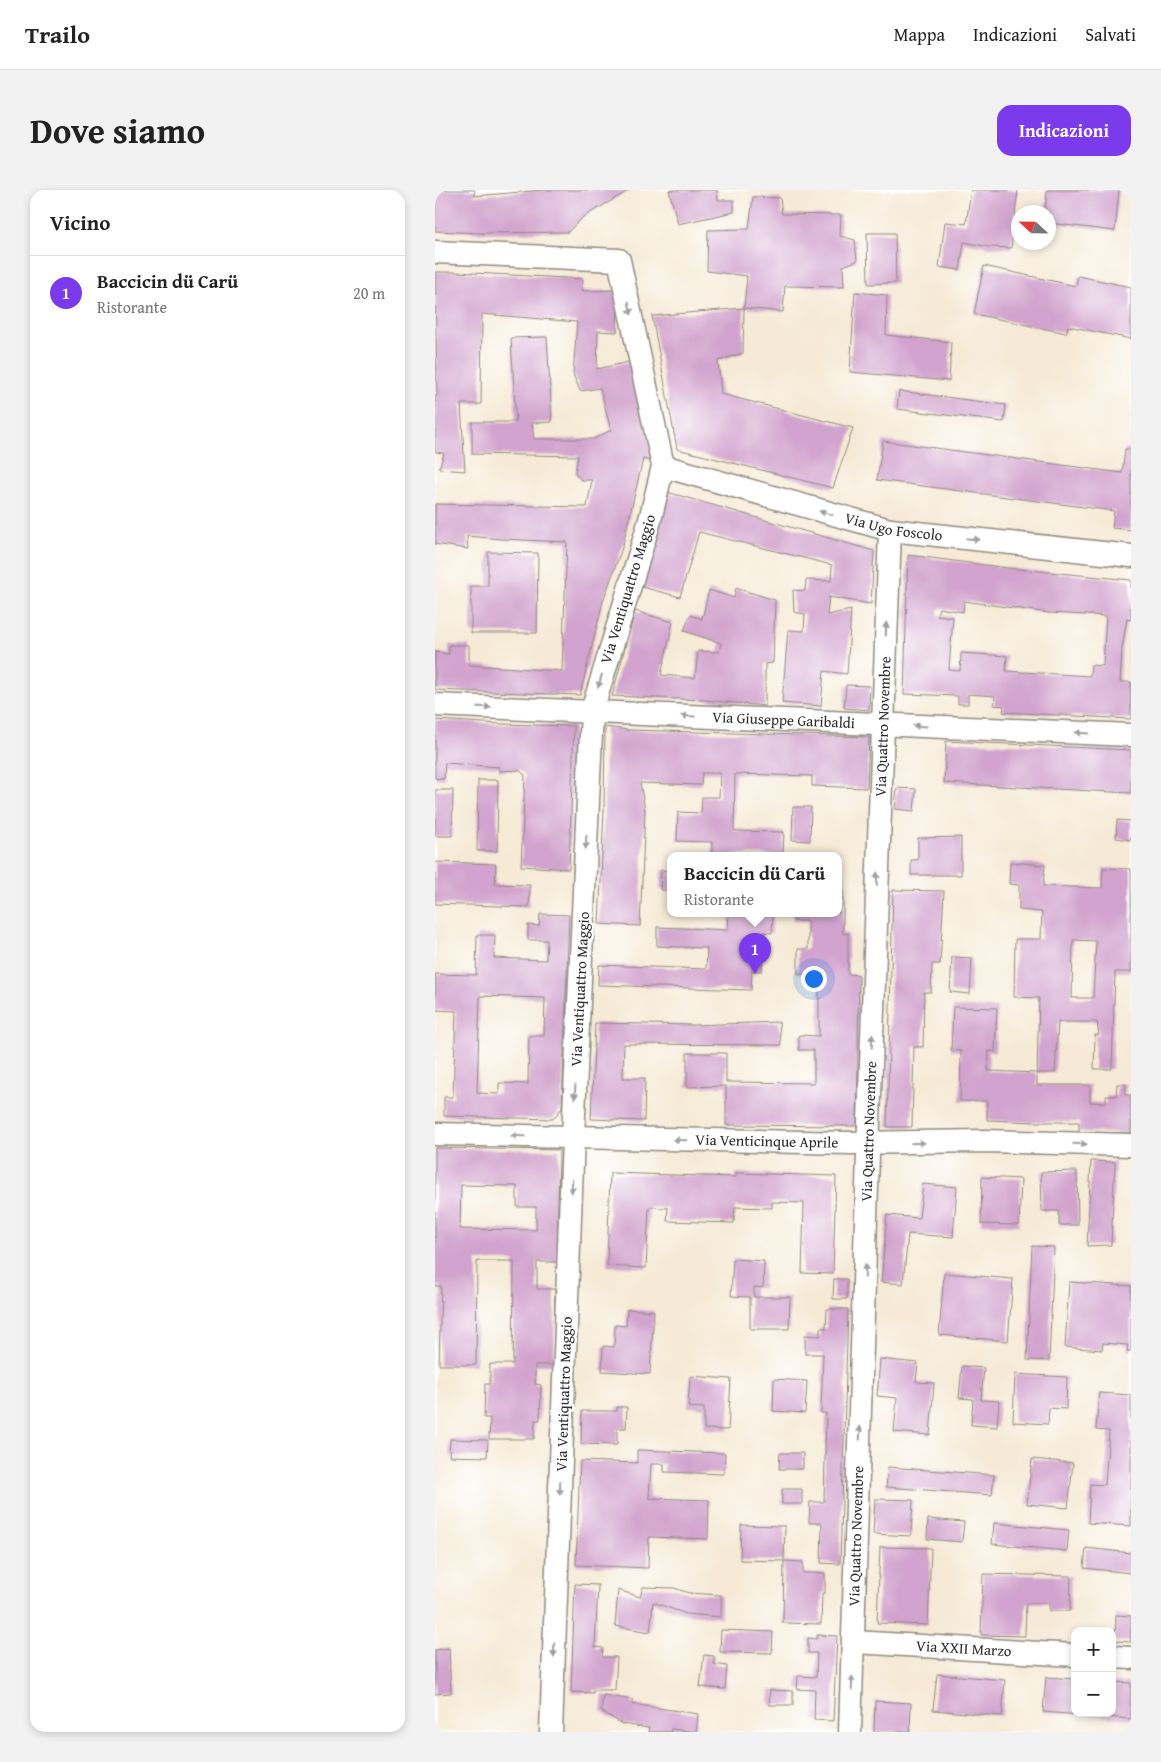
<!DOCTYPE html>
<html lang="it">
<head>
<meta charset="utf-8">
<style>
	body { margin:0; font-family:"Gentium Book Plus",serif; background:#f2f2f2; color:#222 }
	.controls { position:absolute; right:15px; bottom:15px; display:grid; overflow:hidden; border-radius:10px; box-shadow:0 2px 8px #0003 }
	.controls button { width:45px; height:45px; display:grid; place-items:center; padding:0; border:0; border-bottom:1px solid #e0e0e0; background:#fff; color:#222; font:25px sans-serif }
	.compass { position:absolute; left:576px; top:15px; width:45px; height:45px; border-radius:50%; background:#fff; box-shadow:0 2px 8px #0003; rotate:292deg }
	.you { position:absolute; left:378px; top:788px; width:18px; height:18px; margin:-12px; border:4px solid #fff; border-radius:50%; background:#1a73e8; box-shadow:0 0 0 8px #1a73e833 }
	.badge { display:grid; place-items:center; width:32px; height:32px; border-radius:50%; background:#7c3aed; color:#fff; font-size:16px; font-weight:700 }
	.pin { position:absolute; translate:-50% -41px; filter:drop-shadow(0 1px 2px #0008) }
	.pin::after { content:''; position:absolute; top:26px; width:18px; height:15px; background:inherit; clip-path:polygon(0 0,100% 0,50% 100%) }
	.popup { position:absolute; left:232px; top:662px; width:175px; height:65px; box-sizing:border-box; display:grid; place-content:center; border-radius:10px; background:#fff; filter:drop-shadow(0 1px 4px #0005); font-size:16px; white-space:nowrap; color:#767676 }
	.popup b { font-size:19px; color:#222 }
	.popup::after { content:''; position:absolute; left:50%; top:100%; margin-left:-10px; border:10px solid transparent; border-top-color:#fff }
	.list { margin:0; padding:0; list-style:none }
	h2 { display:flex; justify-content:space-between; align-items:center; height:65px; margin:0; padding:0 20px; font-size:21px }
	h2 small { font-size:16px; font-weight:400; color:#767676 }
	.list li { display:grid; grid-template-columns:32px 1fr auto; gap:15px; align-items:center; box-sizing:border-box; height:75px; padding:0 20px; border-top:1px solid #e0e0e0 }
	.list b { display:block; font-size:19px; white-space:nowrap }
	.list p { margin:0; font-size:16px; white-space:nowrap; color:#767676 }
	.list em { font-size:16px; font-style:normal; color:#767676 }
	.map { position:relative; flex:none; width:696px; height:1542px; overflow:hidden; border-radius:15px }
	header { display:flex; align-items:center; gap:30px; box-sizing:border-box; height:70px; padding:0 25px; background:#fff; border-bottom:1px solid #e0e0e0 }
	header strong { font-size:24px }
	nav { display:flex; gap:28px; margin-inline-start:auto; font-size:18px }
	.intro { display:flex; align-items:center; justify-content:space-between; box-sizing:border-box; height:120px; padding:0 30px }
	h1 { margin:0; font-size:35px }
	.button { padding:12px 22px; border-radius:15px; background:#7c3aed; color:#fff; font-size:18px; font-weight:700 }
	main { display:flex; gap:30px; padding:0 30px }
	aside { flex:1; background:#fff; border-radius:15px; box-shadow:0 2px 8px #0003 }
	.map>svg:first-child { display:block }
	.building { fill:#d1a3ce; fill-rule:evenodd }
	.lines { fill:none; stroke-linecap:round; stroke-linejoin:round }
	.street-casing { stroke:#908a80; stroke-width:25 }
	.street { stroke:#fff; stroke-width:22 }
	.oneway { fill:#a0a0a0 }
	.labels { text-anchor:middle; stroke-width:5; stroke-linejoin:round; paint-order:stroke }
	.street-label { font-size:15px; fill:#2b2b2b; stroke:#fff }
</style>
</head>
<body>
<header>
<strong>Trailo</strong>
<nav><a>Mappa</a><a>Indicazioni</a><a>Salvati</a></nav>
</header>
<div class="intro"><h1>Dove siamo</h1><a class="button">Indicazioni</a></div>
<main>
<aside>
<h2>Vicino<small></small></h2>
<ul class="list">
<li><span class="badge">1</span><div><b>Baccicin dü Carü</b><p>Ristorante</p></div><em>20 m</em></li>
</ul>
</aside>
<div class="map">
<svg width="696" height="1542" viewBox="0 0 696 1542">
	<rect width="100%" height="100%" fill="#fff"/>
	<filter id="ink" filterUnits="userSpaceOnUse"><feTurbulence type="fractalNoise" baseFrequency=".02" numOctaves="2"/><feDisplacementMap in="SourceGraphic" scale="10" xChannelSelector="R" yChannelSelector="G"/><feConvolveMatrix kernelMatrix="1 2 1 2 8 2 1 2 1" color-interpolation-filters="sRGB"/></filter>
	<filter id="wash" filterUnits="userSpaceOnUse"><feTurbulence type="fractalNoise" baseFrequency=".0096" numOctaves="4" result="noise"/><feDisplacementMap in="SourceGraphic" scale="20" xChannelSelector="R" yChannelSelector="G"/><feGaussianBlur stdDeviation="1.12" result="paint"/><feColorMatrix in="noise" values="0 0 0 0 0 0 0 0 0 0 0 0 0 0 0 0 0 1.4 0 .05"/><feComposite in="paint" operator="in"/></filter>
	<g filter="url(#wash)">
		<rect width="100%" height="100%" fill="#f6ead6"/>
		<g id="blocks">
			<path class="building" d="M0 0H40L39 6 109 0H195L148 27 133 42 48 43 0 41Z
				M234 0H282L283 10H299V22L243 34Z
				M536 0H583L576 58 554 57 529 52 525 80 504 77 510 32 531 34Z
				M612 0H684L680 41 614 33V22H610Z
				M318 7 345 8 347 24 406 25 405 46 420 50 422 71 408 76 409 97 350 96 348 122 309 118 312 86 272 81 273 40 314 39Z
				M432 43H460L461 93 433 94Z
				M549 76 641 96 643 86 696 97V149L633 136 631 143 539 124Z
				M0 82H21L148 89 147 101 183 100 182 142 163 141 162 179 194 172 220 272 208 269 187 358 168 411 145 505 0 500V462L14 464V455H34V475L127 481 132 352 66 349 32 346 33 359 0 354V314L152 317 157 290H146L140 283 143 266 37 264V232H81L76 148 112 147 117 232 97 233 99 249H159L176 240 165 198 145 201 138 184 142 132 47 124 46 214H26L30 281 4 279 9 263 0 262V206H2Z
				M420 102 452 105 451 145 516 152 514 191 415 182Z
				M309 118 308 163 283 171 286 204 418 238 398 298 242 259 217 126Z
				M464 201 571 215 569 232 462 219Z
				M448 251 687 283 690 259H696V340L677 338 679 321 442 290Z
				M232 302 439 361 436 414 394 407 392 425 416 420 412 484 389 481 386 516 347 513 353 440 369 441 370 424 359 422 358 400 370 401 371 390 396 391 397 375 264 342 245 407 207 397Z
				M53 362 103 363 102 443H36V396H53Z
				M473 365 573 378 696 390V430L692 429 687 457 685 492H696V529L568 522 569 516 559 515 560 506 533 504V514H523V506L469 504ZM529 411 614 423 671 426 668 476 656 475 655 486 571 481 572 466 526 463 525 481 514 480 518 427 502 425 504 418 528 422Z
				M301 398 340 410 338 473 330 474V516L270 510 177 506 200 421 238 432 226 485 260 488 263 461 284 462 286 453 249 441 255 425 267 429 274 400 299 408Z
				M411 495 435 496 434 520 409 518Z
				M0 530 67 534 139 536 134 679 86 676 90 585 84 580 64 581V577L10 573 9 589 0 588Z
				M170 537 193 540 434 547 432 598 377 596V586L300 584 299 641 349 642 348 665 298 664V665H277V652L242 651 243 622 266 623 267 607H284L285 583H267L266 595 205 593 210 620 205 736 164 734 169 619Z
				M511 551 696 560V603L509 593Z
				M43 590H63L62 661H42Z
				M462 598 481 599 479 621 460 619Z
				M0 600H18L17 646H0Z
				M358 617H376L375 651 357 650Z
				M682 630 696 631V650L681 648Z
				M526 647V685H476V670H483V648Z
				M0 672 61 674 60 694 95 695 94 717 0 714Z
				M575 672 610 675 608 696 667 698 668 678 696 679V782H680L677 879H659L660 845H664L662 832H623L620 883H602L604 808 579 807 580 749H606L607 722 584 720V695L574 694ZM638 750 661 751 658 808H637Z
				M226 680 236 681V700H225Z
				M404 688H408V744L413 743V784L424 785 422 936 291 935V896L252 897V863H291V892L379 893V860H364V845L384 846V784H363V759H373V731H358L359 723H404Z
				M458 700 509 701 505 774H497L496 802H489L488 857H479L477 937H452Z
				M294 723H338L337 743 329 742 327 781H317L316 800 163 795 164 775 271 779 272 758 222 756V737L293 740Z
				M105 724 134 725 127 918 118 929 9 926V907H18L21 821 0 820V784L41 785 42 745H60L59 768 111 770 112 750H93V735L104 736ZM45 806 110 808 109 846H94L93 894 64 893V904L42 903Z
				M517 767 537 768 535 804 515 802Z
				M518 817 562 818 560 862 554 861 553 881 602 883V895H655V912L671 913V906H681L682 894H691L690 905H696V943L644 942V932H600L552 930V911H525L526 861 516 860Z
				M344 832 346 855 189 854 188 888H210L209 931 156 929 160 833 259 835Z
				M0 958 124 960 122 1072H102V1099H120L119 1175H100V1194L106 1195 105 1230H100L99 1249H54L55 1228H49L50 1194H55V1174H78L79 1071H42L41 1175H4L6 1096H0ZM26 995 82 996V1017H101V1040L25 1039Z
				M656 971 680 972 676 1055 652 1056Z
				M642 981 643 1035H624V1021H607L606 982Z
				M175 983 301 987V983L401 986 398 1084 367 1083 369 1013 337 1012V1018L300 1017 299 1033 232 1031 233 1018 214 1017 211 1078 172 1076Z
				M547 987 586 989 584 1035 546 1034Z
				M488 994 522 997 518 1047 473 1044 468 1094 446 1092 452 1025 484 1028Z
				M597 1056 619 1057 614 1171 592 1170Z
				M298 1069 329 1071 328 1098 319 1097V1107H355L354 1139H315V1107L296 1106Z
				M509 1083 578 1089 573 1151 504 1145Z
				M399 1089H412V1109H398Z
				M634 1092 696 1096V1161H692L693 1155 668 1153 667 1160 630 1157Z
				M192 1119 219 1121 215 1184 167 1181 168 1156 179 1157 180 1135 191 1136Z
				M392 1119H413L405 1374 386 1373 387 1333H374L375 1312H389L391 1223H386L388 1164H370V1145L385 1146V1138H391Z
				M445 1169 483 1173 481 1192 499 1193 495 1245 459 1242 462 1208 442 1206Z
				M527 1176 549 1178 546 1210 564 1211 562 1237 536 1235 538 1209 524 1208Z
				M580 1184 632 1187 631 1219 614 1218 613 1234 578 1232Z
				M255 1186 296 1189 293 1240 269 1239V1218L253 1217Z
				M339 1189 372 1191 370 1223 338 1221Z
				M664 1203 696 1205V1336L653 1333 655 1294 670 1295 674 1241 661 1240Z
				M182 1217H192L191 1238H182V1255L146 1254 147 1221H182Z
				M15 1249 53 1250 52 1267 14 1266Z
				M202 1260 290 1263 289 1284 229 1282V1274H216L214 1308 274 1310 273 1349 214 1347 213 1378 141 1375 145 1271 202 1273Z
				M345 1263H368V1279H344Z
				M597 1269 638 1273 633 1318 592 1314Z
				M453 1277 559 1285 557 1305 451 1297Z
				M347 1299H367V1314H347Z
				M440 1309 478 1310 476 1346 438 1344Z
				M493 1329 529 1332 527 1352 492 1349Z
				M559 1333 634 1340 632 1361 557 1354Z
				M306 1335 350 1336 349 1371 368 1372V1383H390V1403H387L386 1434 348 1433 349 1371 305 1370Z
				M445 1357 496 1358 493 1435 442 1433Z
				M651 1358 696 1363V1383L649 1378Z
				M548 1384 636 1386 635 1421H614V1413H591L590 1446 546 1445Z
				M140 1394 163 1395 160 1457 168 1458 167 1467H182L180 1500H158V1503L136 1502Z
				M208 1397 239 1398 254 1403 286 1405V1427L251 1424 218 1412 215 1442 180 1436 183 1400 205 1407Z
				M681 1425 696 1426V1452L680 1451Z
				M286 1440 338 1442 337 1463 285 1462Z
				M382 1445 402 1446 398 1531 379 1530 380 1500 362 1499 363 1486 381 1487 382 1463H373V1448L382 1449Z
				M14 1458 16 1503 0 1504V1460Z
				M269 1465 279 1466V1474L292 1476 290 1499 265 1497Z
				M502 1484 570 1490 567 1526 498 1520Z
				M611 1487 640 1489V1523H677V1492L696 1493V1529L608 1522Z
				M335 1500 358 1501V1515H334Z
				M168 1505 198 1510 197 1514 263 1524 261 1542 236 1539 235 1542H213L214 1538 187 1534 166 1521Z
				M440 1511 476 1513 475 1542H439Z"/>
		</g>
	</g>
	<g filter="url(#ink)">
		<use href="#blocks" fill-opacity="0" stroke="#908a80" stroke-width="1"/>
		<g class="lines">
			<g class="street-casing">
				<g id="street">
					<path d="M0 62 184 70 228 276 215 330 157 521 138 947 116 1542"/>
					<path id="s1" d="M228 276 455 340 696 366"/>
					<path id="s2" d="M0 515 696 545"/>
					<path id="s3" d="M0 944 415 953 549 951 696 955"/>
					<path id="s4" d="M419 1452 640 1465"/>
					<path d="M677 1467 696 1468"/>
					<path id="s5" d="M415 1542 434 932 455 340"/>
				</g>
			</g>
			<use href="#street" class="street"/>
		</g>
		<defs><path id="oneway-solid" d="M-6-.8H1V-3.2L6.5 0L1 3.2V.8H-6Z" transform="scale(1.25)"/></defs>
		<g class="oneway">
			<use href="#oneway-solid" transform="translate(195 118) rotate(78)"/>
			<use href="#oneway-solid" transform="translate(391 323) rotate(-164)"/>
			<use href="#oneway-solid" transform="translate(538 349) rotate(6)"/>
			<use href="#oneway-solid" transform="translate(451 439) rotate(-88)"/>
			<use href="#oneway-solid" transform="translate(165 491) rotate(107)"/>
			<use href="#oneway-solid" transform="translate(49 517) rotate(2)"/>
			<use href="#oneway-solid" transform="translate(253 526) rotate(-177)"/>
			<use href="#oneway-solid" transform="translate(485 536) rotate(-177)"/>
			<use href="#oneway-solid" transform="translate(647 543) rotate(-177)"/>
			<use href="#oneway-solid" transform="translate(151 652) rotate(93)"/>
			<use href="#oneway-solid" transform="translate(442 689) rotate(-88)"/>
			<use href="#oneway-solid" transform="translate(437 851) rotate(-88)"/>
			<use href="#oneway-solid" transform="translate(140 902) rotate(93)"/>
			<use href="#oneway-solid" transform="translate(83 946) rotate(-179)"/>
			<use href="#oneway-solid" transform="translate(245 950) rotate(-179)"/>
			<use href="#oneway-solid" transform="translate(483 953) rotate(-1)"/>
			<use href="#oneway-solid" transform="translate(645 954) rotate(2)"/>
			<use href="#oneway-solid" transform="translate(137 996) rotate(92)"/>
			<use href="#oneway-solid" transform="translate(430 1081) rotate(-88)"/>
			<use href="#oneway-solid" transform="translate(425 1243) rotate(-88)"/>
			<use href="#oneway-solid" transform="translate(125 1298) rotate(92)"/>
			<use href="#oneway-solid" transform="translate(119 1460) rotate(92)"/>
			<use href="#oneway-solid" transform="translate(417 1493) rotate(-88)"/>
		</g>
	</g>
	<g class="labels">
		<g class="street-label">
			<text dy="5" stroke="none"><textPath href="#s1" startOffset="239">Via Ugo Foscolo</textPath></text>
			<text transform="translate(193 399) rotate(-73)" y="5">Via Ventiquattro Maggio</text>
			<text dy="5" stroke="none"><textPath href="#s2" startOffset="349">Via Giuseppe Garibaldi</textPath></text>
			<text dy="5" stroke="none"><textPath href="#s5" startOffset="1006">Via Quattro Novembre</textPath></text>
			<text transform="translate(145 799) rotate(-87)" y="5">Via Ventiquattro Maggio</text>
			<text dy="5" stroke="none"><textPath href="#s5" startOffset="601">Via Quattro Novembre</textPath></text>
			<text dy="5" stroke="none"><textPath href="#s3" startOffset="332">Via Venticinque Aprile</textPath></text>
			<text transform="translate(129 1204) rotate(-88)" y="5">Via Ventiquattro Maggio</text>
			<text dy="5" stroke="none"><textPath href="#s5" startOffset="196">Via Quattro Novembre</textPath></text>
			<text dy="5" stroke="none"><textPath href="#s4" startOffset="110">Via XXII Marzo</textPath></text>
		</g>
	</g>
</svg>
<div class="controls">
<button>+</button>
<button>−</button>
</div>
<svg class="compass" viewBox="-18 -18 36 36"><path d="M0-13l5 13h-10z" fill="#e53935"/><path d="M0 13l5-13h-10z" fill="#767676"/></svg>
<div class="you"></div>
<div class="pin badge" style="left:320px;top:784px">1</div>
<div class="popup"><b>Baccicin dü Carü</b>Ristorante</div>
</div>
</main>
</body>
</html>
